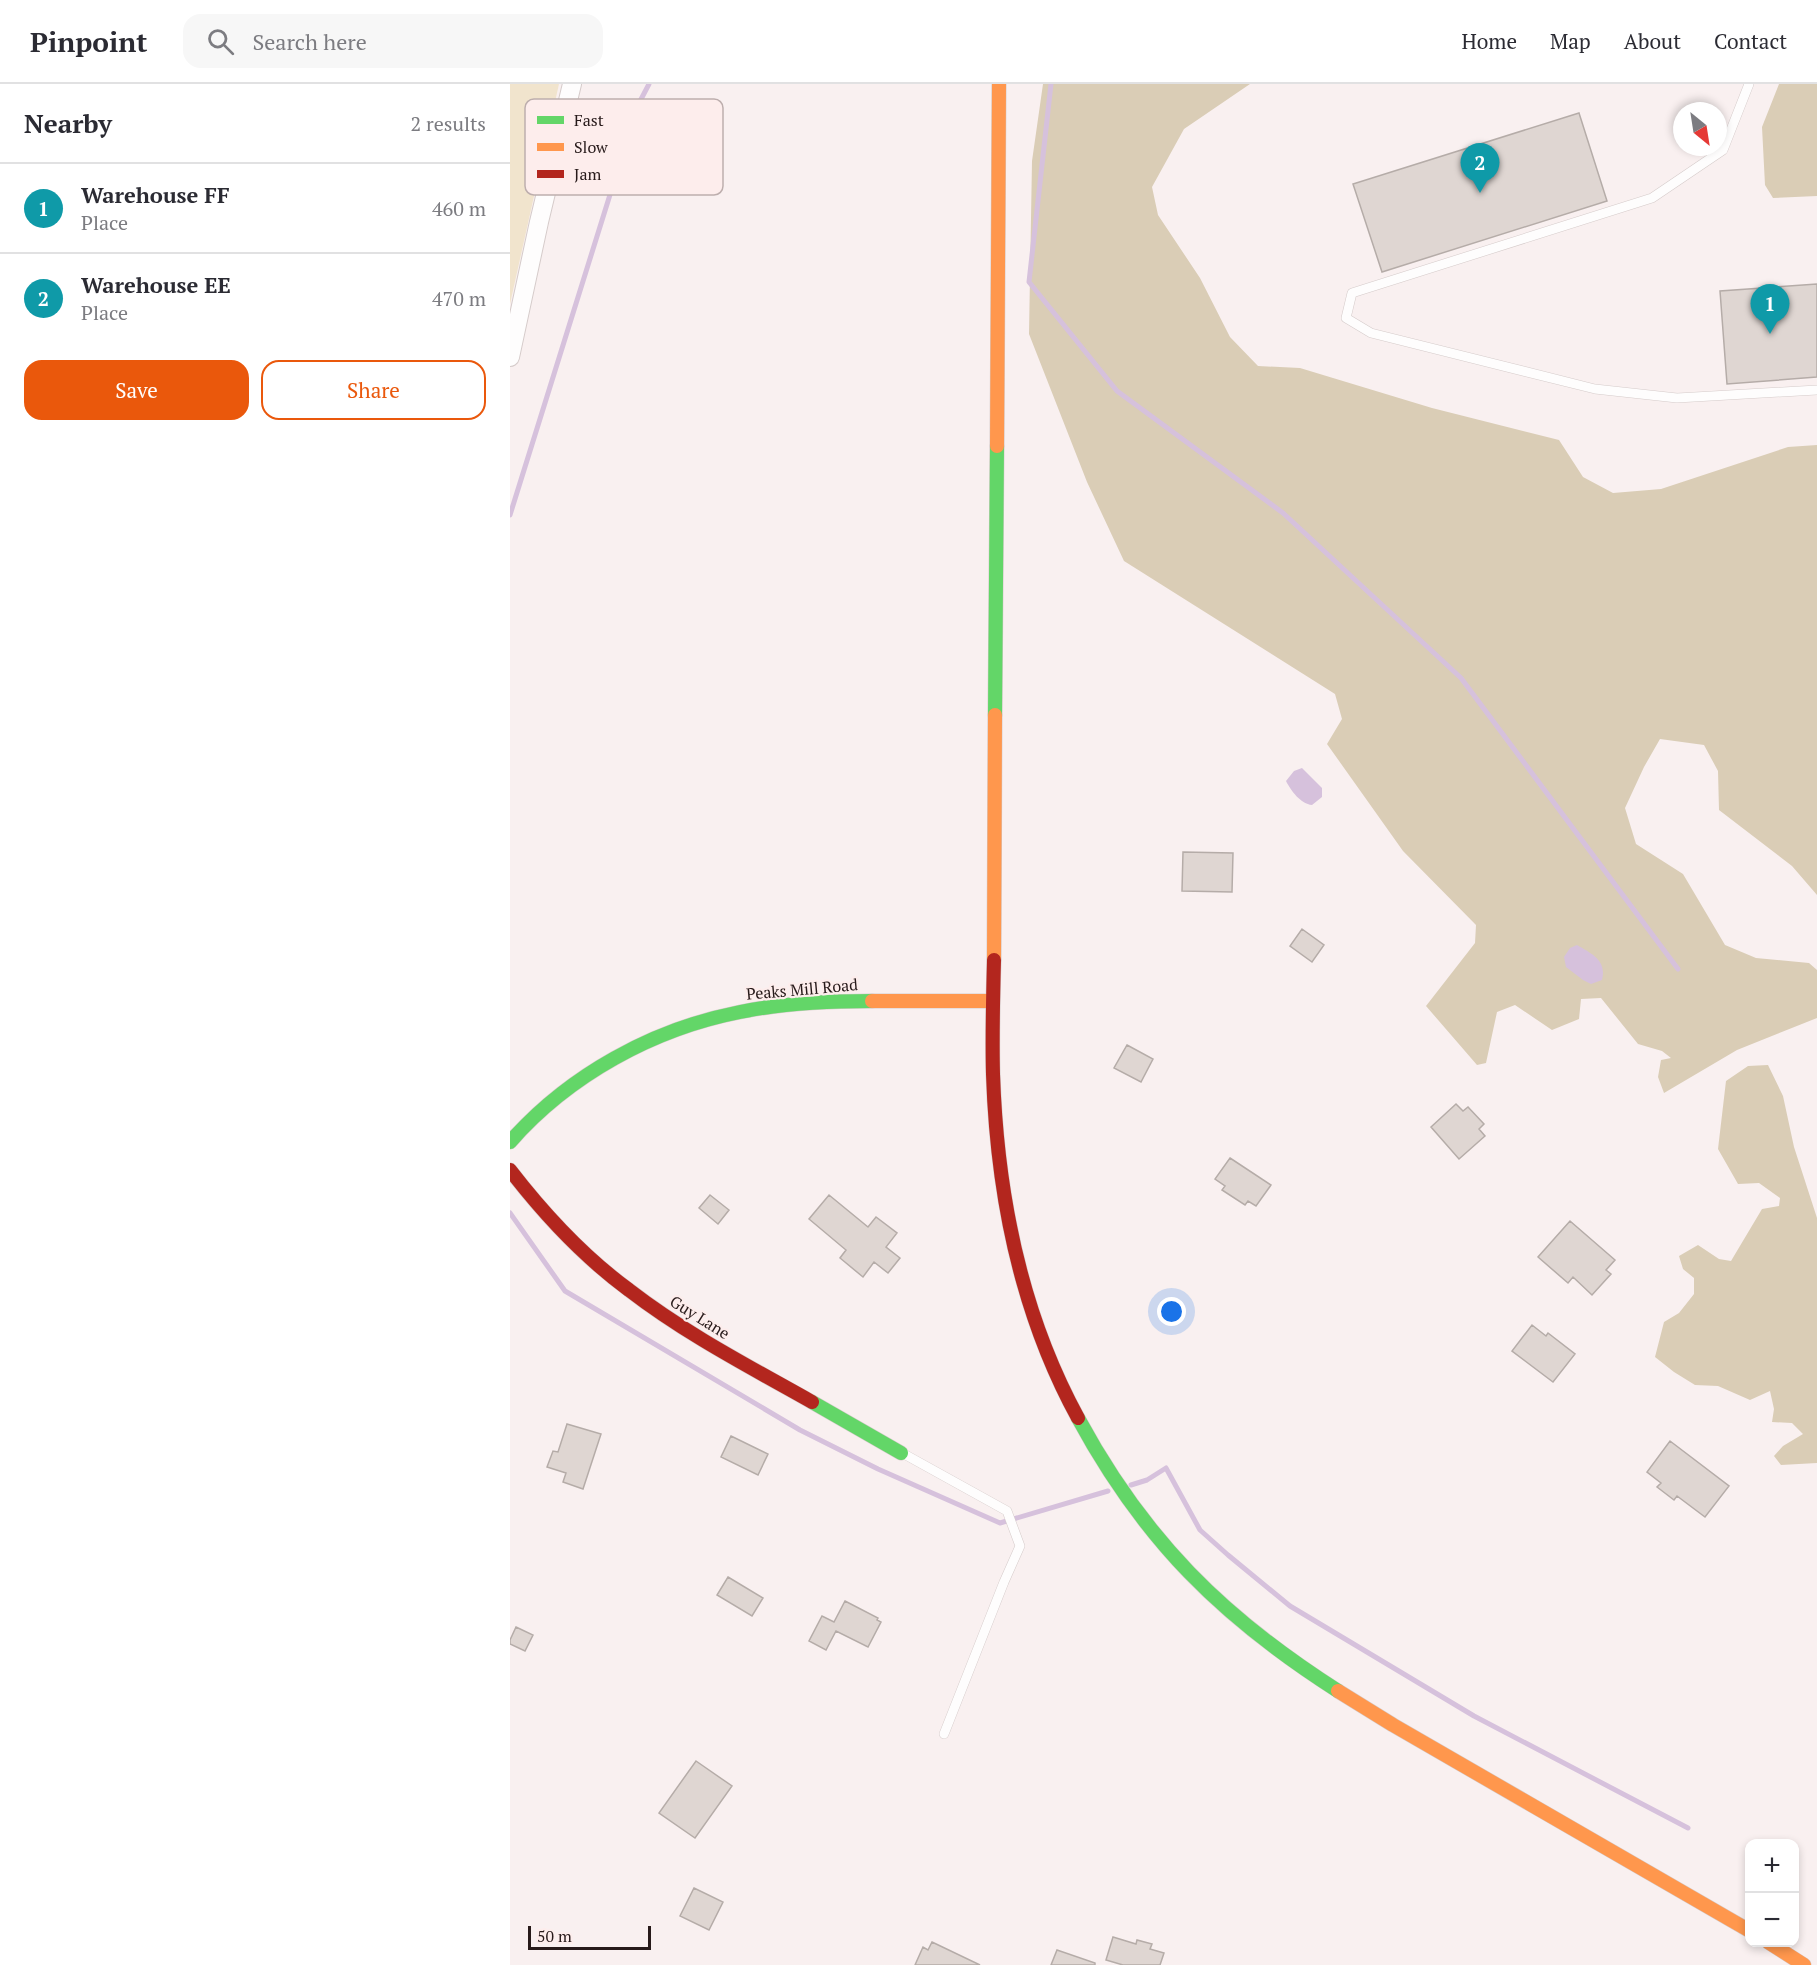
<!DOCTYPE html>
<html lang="en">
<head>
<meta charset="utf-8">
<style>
	body { margin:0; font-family:"PT Serif",serif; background:#f7f7f7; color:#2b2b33 }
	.controls { position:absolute; right:18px; bottom:18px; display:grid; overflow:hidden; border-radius:12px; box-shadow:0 3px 9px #0003 }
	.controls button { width:54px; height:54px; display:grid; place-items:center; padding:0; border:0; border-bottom:2px solid #e1e1e2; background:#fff; color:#2b2b33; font:30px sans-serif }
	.compass { position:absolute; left:1163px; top:18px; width:54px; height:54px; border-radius:50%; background:#fff; box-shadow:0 3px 9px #0003; rotate:150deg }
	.scale { position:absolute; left:18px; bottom:15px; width:123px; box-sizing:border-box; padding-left:6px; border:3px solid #271a1a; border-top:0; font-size:16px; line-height:21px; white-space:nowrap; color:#271a1a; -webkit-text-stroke:4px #fdedec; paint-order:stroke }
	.you { position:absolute; left:662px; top:1228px; width:21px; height:21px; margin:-15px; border:4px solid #fff; border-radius:50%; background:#1a73e8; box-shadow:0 0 0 9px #1a73e833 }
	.badge { display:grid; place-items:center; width:39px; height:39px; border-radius:50%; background:#ea580c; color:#fff; font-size:20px; font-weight:700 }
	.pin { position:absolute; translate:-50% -50px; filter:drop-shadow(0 2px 3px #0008) }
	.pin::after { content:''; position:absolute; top:32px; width:21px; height:18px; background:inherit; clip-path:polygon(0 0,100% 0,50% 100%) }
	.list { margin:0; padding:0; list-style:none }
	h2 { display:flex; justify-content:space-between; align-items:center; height:78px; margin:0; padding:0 24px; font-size:26px }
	h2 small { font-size:20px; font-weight:400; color:#7c7c81 }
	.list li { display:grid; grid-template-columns:39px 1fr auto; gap:18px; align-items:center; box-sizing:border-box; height:90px; padding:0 24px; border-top:2px solid #e1e1e2 }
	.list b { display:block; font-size:22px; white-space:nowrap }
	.list p { margin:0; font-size:20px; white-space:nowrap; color:#7c7c81 }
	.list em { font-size:20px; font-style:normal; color:#7c7c81 }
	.actions { display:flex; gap:12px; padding:18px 24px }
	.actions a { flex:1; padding:14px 0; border:2px solid #ea580c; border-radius:18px; text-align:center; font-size:21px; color:#ea580c }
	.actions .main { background:#ea580c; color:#fff }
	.icon { flex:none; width:33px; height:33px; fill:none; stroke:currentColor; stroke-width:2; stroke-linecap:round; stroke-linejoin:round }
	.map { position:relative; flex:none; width:1307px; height:1881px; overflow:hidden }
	header { display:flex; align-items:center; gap:36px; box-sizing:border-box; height:84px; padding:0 30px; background:#fff; border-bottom:2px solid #e1e1e2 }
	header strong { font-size:28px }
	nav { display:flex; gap:33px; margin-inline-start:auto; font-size:21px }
	.search { width:420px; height:54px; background:#f7f7f7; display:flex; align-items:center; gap:15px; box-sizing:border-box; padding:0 21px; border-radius:18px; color:#7c7c81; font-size:22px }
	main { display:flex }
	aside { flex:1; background:#fff }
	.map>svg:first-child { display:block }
	.green { fill:#f1e4cd }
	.forest { fill:#dacdb6 }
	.water { fill:#d6c1dc }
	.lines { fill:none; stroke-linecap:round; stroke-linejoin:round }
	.stream { stroke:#d6c1dc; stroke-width:5 }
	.building { fill:#dfd6d2; stroke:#b5aca8; stroke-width:1.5 }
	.lane-casing { stroke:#d5cbca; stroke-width:10 }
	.street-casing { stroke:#d5cbca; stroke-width:20 }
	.fast-casing { stroke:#d5cbca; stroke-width:15 }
	.slow-casing { stroke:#d5cbca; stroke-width:15 }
	.jam-casing { stroke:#d5cbca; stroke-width:15 }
	.lane { stroke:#fefdfd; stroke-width:9 }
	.street { stroke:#fefdfd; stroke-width:18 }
	.fast { stroke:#63d668; stroke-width:14 }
	.slow { stroke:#ff974d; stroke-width:14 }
	.jam { stroke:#b3261e; stroke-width:14 }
	.labels { text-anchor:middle; stroke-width:4.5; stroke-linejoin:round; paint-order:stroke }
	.street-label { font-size:16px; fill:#271a1a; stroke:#fdedec }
	.key { fill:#fdedec; stroke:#bdaead; stroke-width:1.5 }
	.key-label { font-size:16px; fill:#271a1a }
</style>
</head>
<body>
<header>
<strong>Pinpoint</strong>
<div class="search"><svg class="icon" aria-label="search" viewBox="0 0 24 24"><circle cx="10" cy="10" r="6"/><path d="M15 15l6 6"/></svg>Search here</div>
<nav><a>Home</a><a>Map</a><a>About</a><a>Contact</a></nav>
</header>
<main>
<aside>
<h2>Nearby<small>2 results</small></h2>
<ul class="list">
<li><span class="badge" style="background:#0f9aa8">1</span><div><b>Warehouse FF</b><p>Place</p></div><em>460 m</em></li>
<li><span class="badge" style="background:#0f9aa8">2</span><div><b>Warehouse EE</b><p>Place</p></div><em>470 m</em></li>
</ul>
<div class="actions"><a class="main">Save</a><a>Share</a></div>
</aside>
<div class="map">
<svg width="1307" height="1881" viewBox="0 0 1307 1881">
	<rect width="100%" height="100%" fill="#f9f0f0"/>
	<path class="green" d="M0 0H49L0 220Z"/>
	<path class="forest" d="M533 0H740L674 45 642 103 648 131 690 194 720 253 748 282 790 284 922 324 1049 356 1073 393 1103 409 1151 405 1278 363 1307 361V811L1282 782 1209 726 1208 687 1194 661 1150 655 1134 683 1115 724 1126 760 1173 790 1215 861 1246 874 1299 879 1307 886V934L1227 966 1154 1009 1148 993 1151 976 1161 974 1152 967 1128 960 1091 914 1071 915 1069 935 1042 946 1005 921 987 928 976 979 967 981 916 922 965 859 966 841 893 767 817 660 832 635 825 610 614 477 577 398 519 250 522 77Z
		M1269 0H1307V112L1263 114 1255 101 1252 43Z
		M1258 981 1273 1012 1284 1063 1307 1134V1379L1271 1381 1264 1372 1273 1362 1293 1350 1282 1339 1262 1338 1264 1325 1260 1307 1240 1316 1208 1302 1185 1301 1164 1288 1145 1273 1154 1238 1169 1229 1184 1210V1194L1173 1185 1169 1172 1188 1161 1209 1175 1221 1177 1252 1125 1269 1122 1270 1114 1249 1099 1228 1100 1208 1065 1216 997 1238 982Z"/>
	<path class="water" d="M792 684 812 704V713L802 721C791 720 781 707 776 697L784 687Z
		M1067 861C1082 870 1097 876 1092 896L1081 900 1073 896 1056 883 1054 873 1060 864Z"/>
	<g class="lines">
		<path class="stream" d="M541 0 519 198 607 307 773 429 951 594 1168 885
			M0 431 128 21 139 0
			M0 1129 55 1207 290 1346 368 1385 490 1439 598 1407
			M621 1401 637 1396 656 1384 690 1446 718 1471 780 1522 964 1632 1178 1744"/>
	</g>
	<path class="building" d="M1069 29 1097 117 872 188 843 100Z
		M1307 200V293L1217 300 1210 207Z
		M673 768 723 769 722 808 672 807Z
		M792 845 814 861 802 878 780 862Z
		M617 961 643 975 631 998 604 984Z
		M946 1020 953 1027 958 1023 974 1040 969 1045 975 1052 949 1075 921 1043Z
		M720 1074 761 1101 746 1122 738 1117 735 1121 712 1106 715 1102 705 1095Z
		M200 1111 219 1126 208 1140 189 1124Z
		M319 1111 358 1143 366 1133 387 1149 376 1163 390 1174 378 1189 364 1178 353 1193 330 1174 336 1166 299 1135Z
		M1060 1137 1105 1176 1096 1186 1101 1190 1082 1211 1063 1193 1058 1199 1028 1173Z
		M1022 1241 1036 1252 1038 1249 1065 1270 1043 1298 1002 1267Z
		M57 1340 91 1350 73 1405 53 1398 56 1389 37 1383 43 1367 48 1368Z
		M221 1352 258 1370 248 1391 211 1373Z
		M1160 1357 1219 1402 1195 1433 1167 1412 1164 1416 1147 1403 1151 1399 1137 1388Z
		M218 1493 253 1514 242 1532 207 1511Z
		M335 1517 368 1534 367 1536 371 1538 358 1563 326 1547 316 1566 299 1557 312 1532 324 1538Z
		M6 1543 23 1551 15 1567 0 1560V1556Z
		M186 1677 222 1702 185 1754 149 1729Z
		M184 1804 213 1818 199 1846 170 1832Z
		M603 1853 626 1860 627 1856 642 1860 640 1865 654 1869 650 1881H613L596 1876Z
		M422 1858 470 1881H405L413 1863 418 1866Z
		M547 1866 585 1879V1881H541Z"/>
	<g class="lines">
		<g class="lane-casing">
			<path id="lane" d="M1239 0 1213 66 1142 114 842 209 836 234 861 249 1085 305 1167 314 1307 306
				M394 1370 497 1427 510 1462 494 1498 434 1650"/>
		</g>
		<g class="street-casing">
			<path id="street" d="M0 273 29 138 62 0"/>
		</g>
		<g class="fast-casing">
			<path id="fast" d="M485 631 487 362
				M0 1058C59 991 143 945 230 928 273 919 318 917 362 917
				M302 1318 391 1369
				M568 1334C634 1456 712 1533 828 1607"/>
		</g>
		<g class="slow-casing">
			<path id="slow" d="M487 362 489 0
				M484 876 485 631
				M362 917H482
				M828 1607 883 1641 1240 1847
				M1258 1858 1294 1881"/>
		</g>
		<g class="jam-casing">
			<path id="jam" d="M484 876C483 914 482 952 483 990 487 1110 510 1228 568 1334
				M0 1086C34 1130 74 1173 119 1206 176 1250 240 1283 302 1318"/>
		</g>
		<use href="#lane" class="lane"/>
		<use href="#street" class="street"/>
		<use href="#fast" class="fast"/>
		<use href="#slow" class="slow"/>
		<use href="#jam" class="jam"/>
	</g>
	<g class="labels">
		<g class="street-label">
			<text transform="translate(292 905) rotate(-5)" y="6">Peaks Mill Road</text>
			<text transform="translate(190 1233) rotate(32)" y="6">Guy Lane</text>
		</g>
	</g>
	<rect x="15" y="15" width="198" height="96" rx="9" class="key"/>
	<rect x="27" y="32" width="27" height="8" fill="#63d668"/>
	<rect x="27" y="59" width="27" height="8" fill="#ff974d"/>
	<rect x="27" y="86" width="27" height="8" fill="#b3261e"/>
	<g class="key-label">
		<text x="64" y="42">Fast</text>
		<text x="64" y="69">Slow</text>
		<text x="64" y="96">Jam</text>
	</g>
</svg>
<div class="controls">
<button>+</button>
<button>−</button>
</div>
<svg class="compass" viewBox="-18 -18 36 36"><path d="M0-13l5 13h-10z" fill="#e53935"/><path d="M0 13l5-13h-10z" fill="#7c7c81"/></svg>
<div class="scale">50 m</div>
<div class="you"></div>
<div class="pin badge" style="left:1260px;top:250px;background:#0f9aa8">1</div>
<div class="pin badge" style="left:970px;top:109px;background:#0f9aa8">2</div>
</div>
</main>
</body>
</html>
